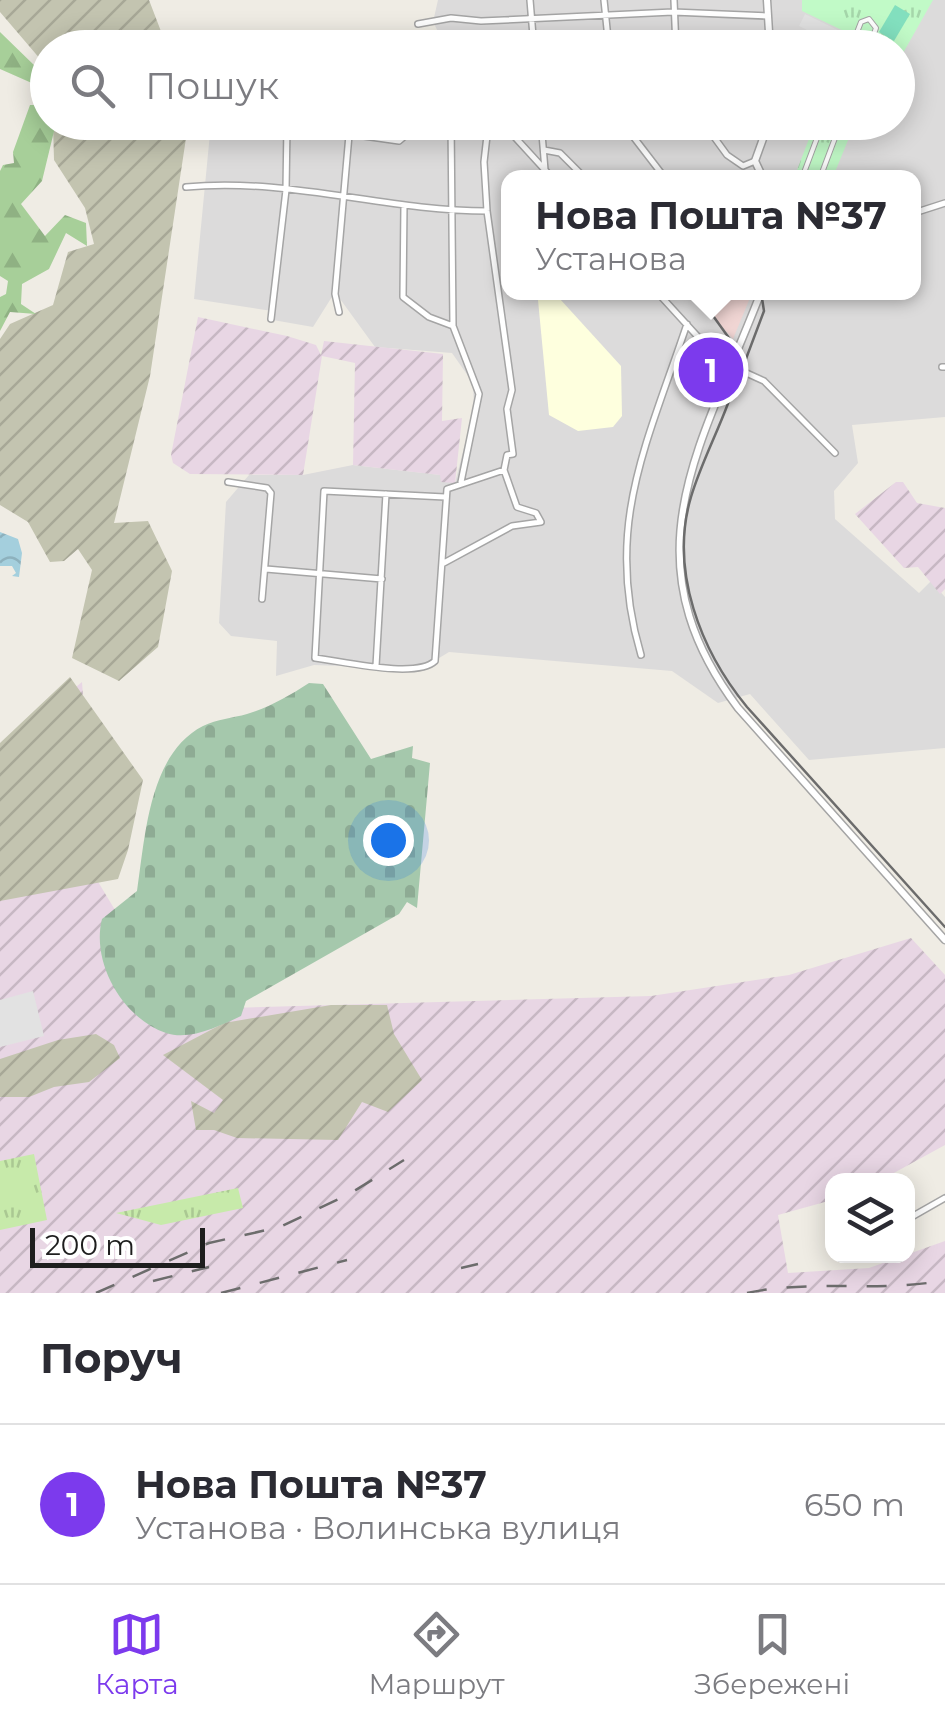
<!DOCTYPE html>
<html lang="uk">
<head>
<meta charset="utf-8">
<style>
	body { margin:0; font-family:Montserrat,sans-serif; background:#f7f7f7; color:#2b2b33 }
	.controls { position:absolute; right:30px; bottom:30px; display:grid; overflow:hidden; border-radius:20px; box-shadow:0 5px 25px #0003 }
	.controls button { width:90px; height:90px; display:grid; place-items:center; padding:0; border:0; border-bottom:2px solid #e1e1e2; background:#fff; color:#2b2b33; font:50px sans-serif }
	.scale { position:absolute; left:30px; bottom:25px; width:175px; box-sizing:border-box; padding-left:10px; border:5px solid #1e1e1e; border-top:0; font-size:28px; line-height:35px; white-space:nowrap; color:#1e1e1e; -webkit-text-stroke:8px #fff; paint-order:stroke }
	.you { position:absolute; left:388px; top:840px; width:35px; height:35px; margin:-25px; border:8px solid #fff; border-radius:50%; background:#1a73e8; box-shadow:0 0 0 15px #1a73e833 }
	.badge { display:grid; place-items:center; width:65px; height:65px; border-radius:50%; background:#7c3aed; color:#fff; font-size:32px; font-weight:700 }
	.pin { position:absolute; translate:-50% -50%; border:5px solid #fff; box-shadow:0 2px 10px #0006 }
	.popup { position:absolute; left:501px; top:170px; width:420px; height:130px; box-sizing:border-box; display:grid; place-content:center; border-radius:20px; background:#fff; filter:drop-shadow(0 2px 8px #0005); font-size:32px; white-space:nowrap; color:#7c7c81 }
	.popup b { font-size:38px; color:#2b2b33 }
	.popup::after { content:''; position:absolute; left:50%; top:100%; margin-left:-20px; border:20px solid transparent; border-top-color:#fff }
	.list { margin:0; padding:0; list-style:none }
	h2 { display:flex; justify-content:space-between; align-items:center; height:130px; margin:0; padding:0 40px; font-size:42px }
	h2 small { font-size:32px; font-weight:400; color:#7c7c81 }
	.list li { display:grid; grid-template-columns:65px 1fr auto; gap:30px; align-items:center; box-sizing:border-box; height:160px; padding:0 40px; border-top:2px solid #e1e1e2 }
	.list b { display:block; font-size:38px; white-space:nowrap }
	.list p { margin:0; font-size:32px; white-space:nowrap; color:#7c7c81 }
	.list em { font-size:32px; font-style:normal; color:#7c7c81 }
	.icon { flex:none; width:55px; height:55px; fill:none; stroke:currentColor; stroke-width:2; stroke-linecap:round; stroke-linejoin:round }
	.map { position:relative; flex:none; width:945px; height:1293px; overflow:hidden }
	.search { position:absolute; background:#fff; box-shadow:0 5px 25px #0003; left:30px; right:30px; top:30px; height:110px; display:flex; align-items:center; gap:25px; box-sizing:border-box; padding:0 35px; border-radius:55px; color:#7c7c81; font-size:38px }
	.sheet { height:290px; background:#fff }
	nav { display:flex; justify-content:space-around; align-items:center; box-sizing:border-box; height:140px; border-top:2px solid #e1e1e2; background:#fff; font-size:28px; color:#7c7c81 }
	nav a { display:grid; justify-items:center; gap:5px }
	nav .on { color:#7c3aed }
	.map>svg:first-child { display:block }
	.residential { fill:#dcdbdb; fill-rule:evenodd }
	.commercial { fill:#f0d5d3 }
	.industrial { fill:url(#industrial-furrows) }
	.education { fill:#feffde }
	.construction { fill:url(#construction-furrows) }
	.grass { fill:url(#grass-tufts) }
	.forest { fill:url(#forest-firs) }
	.cemetery { fill:url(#cemetery-stones) }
	.park { fill:url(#park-tufts) }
	.pitch { fill:#82dfbe }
	.parking { fill:#e2e2e2 }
	.water { fill:url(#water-waves) }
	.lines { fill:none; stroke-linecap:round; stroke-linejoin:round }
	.pedestrian-casing { stroke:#a5a5a5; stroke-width:6 }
	.minor-casing { stroke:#a5a5a5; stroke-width:8 }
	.tertiary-casing { stroke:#a5a5a5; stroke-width:9 }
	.pedestrian { stroke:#fff; stroke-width:4 }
	.minor { stroke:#fff; stroke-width:5 }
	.tertiary { stroke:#fff; stroke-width:6 }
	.tram { stroke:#6c6c6c; stroke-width:2.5 }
	.rail { stroke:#6c6c6c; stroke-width:2.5; stroke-dasharray:20 20; stroke-linecap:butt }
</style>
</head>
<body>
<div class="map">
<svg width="945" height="1293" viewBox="0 0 945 1293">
	<defs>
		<pattern id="industrial-furrows" width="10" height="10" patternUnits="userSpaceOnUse" patternTransform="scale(2.5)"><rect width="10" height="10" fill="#e8d6e4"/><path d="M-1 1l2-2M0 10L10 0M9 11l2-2" fill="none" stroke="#c7b7c3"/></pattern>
		<pattern id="construction-furrows" width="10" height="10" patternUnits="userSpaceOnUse" patternTransform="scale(2.5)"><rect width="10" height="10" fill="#c3c4b0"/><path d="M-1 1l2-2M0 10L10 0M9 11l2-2" fill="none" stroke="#a7a897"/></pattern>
		<pattern id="grass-tufts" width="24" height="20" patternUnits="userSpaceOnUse" patternTransform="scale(2.5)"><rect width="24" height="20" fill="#c7eaaa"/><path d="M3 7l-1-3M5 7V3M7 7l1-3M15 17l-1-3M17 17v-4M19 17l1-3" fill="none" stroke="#aac892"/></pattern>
		<pattern id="forest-firs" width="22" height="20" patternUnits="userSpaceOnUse" patternTransform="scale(2.5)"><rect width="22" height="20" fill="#a7cf99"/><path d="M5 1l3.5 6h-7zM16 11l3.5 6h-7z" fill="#8fb183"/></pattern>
		<pattern id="cemetery-stones" width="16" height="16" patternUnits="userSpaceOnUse" patternTransform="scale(2.5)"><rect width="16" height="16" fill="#a5c8ac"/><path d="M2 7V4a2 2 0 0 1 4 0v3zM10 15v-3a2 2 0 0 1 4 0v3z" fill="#8eab94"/></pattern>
		<pattern id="park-tufts" width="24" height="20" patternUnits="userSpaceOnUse" patternTransform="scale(2.5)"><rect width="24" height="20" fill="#c1fac7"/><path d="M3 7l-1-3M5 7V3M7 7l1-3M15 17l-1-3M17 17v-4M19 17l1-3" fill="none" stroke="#a5d6aa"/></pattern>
		<pattern id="water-waves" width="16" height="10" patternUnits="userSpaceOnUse" patternTransform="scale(2.5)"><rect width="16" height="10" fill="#a4cfdd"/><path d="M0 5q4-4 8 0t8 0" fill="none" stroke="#8db1bd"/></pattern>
	</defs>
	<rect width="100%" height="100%" fill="#efece4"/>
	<path class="residential" d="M438 0H945V417L852 425 858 463 834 491 835 519 919 593 931 581 945 597V748L809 760 750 694 718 703 672 671 449 652 421 669 314 665 276 676 277 641 231 636 219 623 226 502 249 475H303L353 465 441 475 455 483 474 408 473 383 452 353 375 347 335 292 313 327 273 320 272 311 194 299 211 123 898 122V48L446 47 433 22ZM508 178H914V292H508Z"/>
	<path class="commercial" d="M691 293H752L733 339Z"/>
	<path class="industrial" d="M198 317 287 336 316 345 321 355 324 341 443 354 442 421 462 418 455 483 441 482 440 475 353 465 355 363 322 356 303 475 190 474 173 463 171 455Z
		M896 482H903L917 503 945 508V589L940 594 918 567 904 568 855 514Z
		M82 682 97 880 154 975 231 1008 651 996 789 975 911 938 945 975V1145L881 1180H832V1200L778 1215 788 1273 869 1268 945 1241V1293H0V749Z"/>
	<path class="education" d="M560 299 621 366 622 416 613 427 578 431 549 415 538 300Z"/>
	<path class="construction" d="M0 0H149L167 47 48 48 47 67 0 12Z
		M53 123 188 125 150 376 114 523 148 521 172 571 158 647 119 681 72 658 92 570 78 549 64 561 50 562 28 522 0 505V339L10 324 53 305 68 252 94 244 85 208 54 160Z
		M70 677 143 780 128 850 118 879 0 901V743Z
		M331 1005H387L394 1034 422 1080 388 1112 362 1102 338 1140 237 1138 214 1130H196L191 1101 214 1113 223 1100 163 1055 224 1023Z
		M96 1034 114 1045 120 1058 89 1082 54 1087 29 1097H0V1059L58 1040Z"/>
	<path class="grass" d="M34 1154 47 1220 0 1230V1161Z
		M238 1188 243 1208 161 1225 116 1213Z"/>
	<path class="forest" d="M0 32 36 67 34 84 0 69Z
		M30 105H47L48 122 56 123 42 181 21 204 45 236 65 215 86 223 87 246 66 233 49 269 22 284 21 304 36 314 10 312 0 331V297L6 294 8 281 0 276V171L3 165 14 163 13 152Z"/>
	<path class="cemetery" d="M309 683 323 684 371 759 413 746 412 758 430 763 417 908 407 902 399 914 246 1001 241 1016C219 1026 190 1041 166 1033 122 1018 91 962 102 919L137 891C145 840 148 754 203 726 217 719 233 718 247 714 270 707 289 696 309 683Z"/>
	<path class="park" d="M802 0H933L898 62V48L845 47 850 34 802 11Z
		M815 123H855L833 177 794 178Z"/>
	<path class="pitch" d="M895 5 910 14 894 41 879 32Z"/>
	<path class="parking" d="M805 14 846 34 840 46 799 26Z
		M33 991 44 1036 0 1047V1000Z"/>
	<path class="water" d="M0 532 18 539 22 553 19 577 12 576 16 573 12 566H0Z"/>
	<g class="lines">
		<g class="pedestrian-casing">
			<path id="pedestrian" d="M851 48 861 22 869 19 876 28 869 48
				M802 178 823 122
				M820 178 841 122"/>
		</g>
		<g class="minor-casing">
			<path id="minor" d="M530 0 534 48
				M604 0 609 48
				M674 0 676 48
				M418 24 451 18 481 21 673 12 767 16
				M265 122 399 141 421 122
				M451 122 453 326 479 394 461 482
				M541 122 545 170 552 178
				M622 122 665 178
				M703 122 727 155 743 166 755 161
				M194 131 247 122
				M544 150 560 153 585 178
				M186 187C287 177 386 211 487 211
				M404 205 403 297 429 317 453 326
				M914 213 945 203
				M657 292 720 361 764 381 835 453
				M339 312 335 294 349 135
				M271 319 286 190 287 125
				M942 367H945
				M504 470 507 455 513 454 507 409 512 390 487 211 484 162 488 127 502 123 545 170
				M228 482 267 488 271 493 262 599
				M442 564 512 526 541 522 536 513 517 507 504 470 447 489 435 661C416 679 342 661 315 658L324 491 445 497
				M266 569 382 579
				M641 655C603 527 647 444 687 324
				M376 666 386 494
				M908 1219 945 1198"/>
		</g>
		<g class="tertiary-casing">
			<path id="tertiary" d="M767 0 770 48
				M763 178 755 161 769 122
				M761 292C702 446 624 556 738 708L945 940"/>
		</g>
		<use href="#pedestrian" class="pedestrian"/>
		<use href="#minor" class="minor"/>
		<use href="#tertiary" class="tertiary"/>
		<path class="tram" d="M713 292 711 313 734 345 739 366C730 411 704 453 691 497 669 571 701 651 747 707L945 927
			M741 372 764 311 761 292"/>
		<path class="rail" d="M461 1268 478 1264
			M153 1281 209 1267
			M96 1293 209 1243 280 1227 351 1193 404 1160
			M221 1293 347 1260
			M747 1293C811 1279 884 1293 945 1280"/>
	</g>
</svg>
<div class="controls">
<button><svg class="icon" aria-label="layers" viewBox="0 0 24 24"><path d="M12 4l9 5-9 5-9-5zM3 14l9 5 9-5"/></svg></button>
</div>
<div class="scale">200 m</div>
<div class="you"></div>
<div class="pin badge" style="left:711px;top:370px">1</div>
<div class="popup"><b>Нова Пошта №37</b>Установа</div>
<div class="search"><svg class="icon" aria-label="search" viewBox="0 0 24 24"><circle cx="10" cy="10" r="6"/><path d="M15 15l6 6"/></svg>Пошук</div>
</div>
<section class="sheet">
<h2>Поруч<small></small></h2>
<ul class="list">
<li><span class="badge">1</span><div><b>Нова Пошта №37</b><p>Установа · Волинська вулиця</p></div><em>650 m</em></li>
</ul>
</section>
<nav>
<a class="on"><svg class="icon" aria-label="map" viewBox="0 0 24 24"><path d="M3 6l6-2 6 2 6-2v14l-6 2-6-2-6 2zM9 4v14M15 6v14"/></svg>Карта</a>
<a><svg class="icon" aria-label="directions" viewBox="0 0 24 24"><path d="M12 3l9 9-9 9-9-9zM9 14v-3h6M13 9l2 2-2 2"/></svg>Маршрут</a>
<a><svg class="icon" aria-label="saved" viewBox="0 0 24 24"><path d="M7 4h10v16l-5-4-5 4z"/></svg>Збережені</a>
</nav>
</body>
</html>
